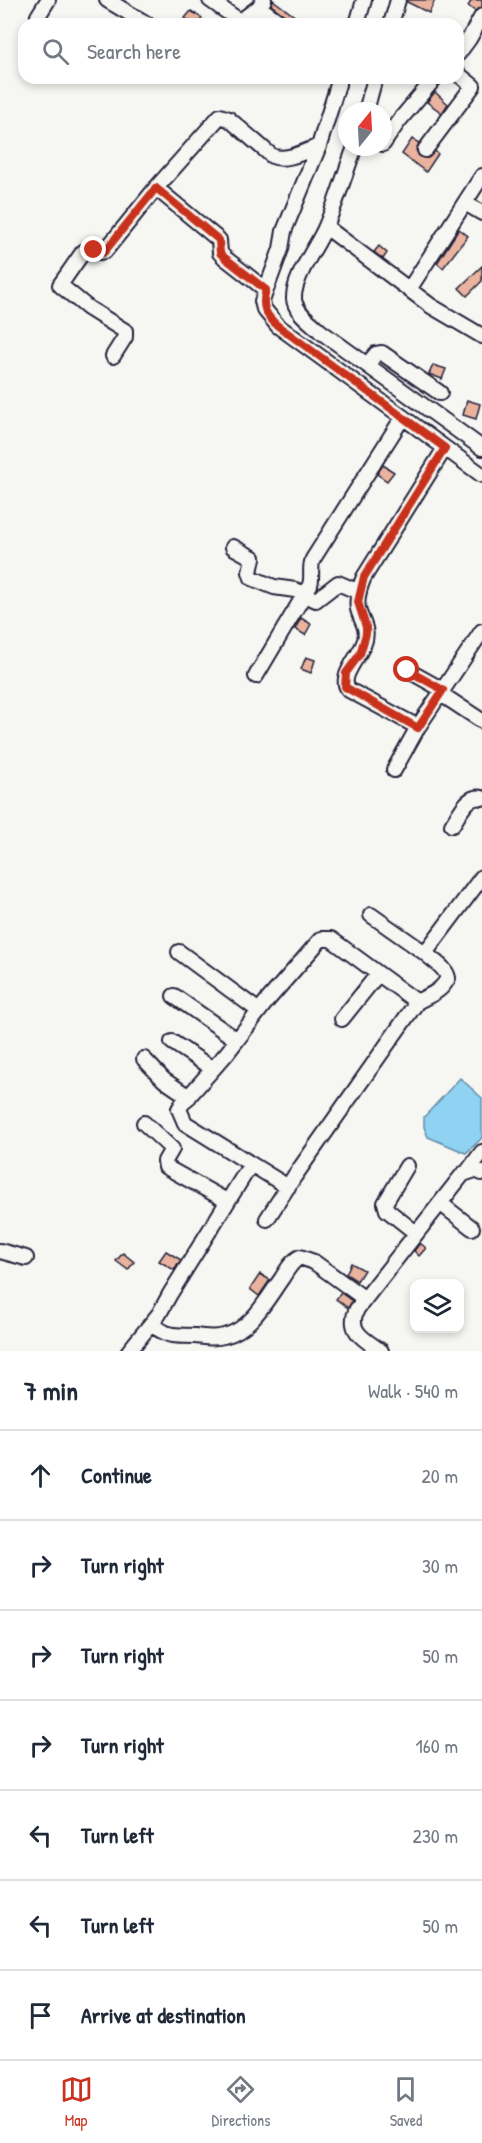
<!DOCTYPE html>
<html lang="en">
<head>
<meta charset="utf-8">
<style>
	body { margin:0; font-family:"Patrick Hand",sans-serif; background:#f2f2f3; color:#1f2937 }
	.controls { position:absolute; right:18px; bottom:18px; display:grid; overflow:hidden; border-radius:12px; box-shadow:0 3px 9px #0003 }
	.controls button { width:54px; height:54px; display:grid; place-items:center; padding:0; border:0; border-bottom:2px solid #e0e1e3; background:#fff; color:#1f2937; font:30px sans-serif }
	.compass { position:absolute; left:338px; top:102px; width:54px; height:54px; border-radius:50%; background:#fff; box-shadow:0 3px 9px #0003; rotate:18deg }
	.stop { position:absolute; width:18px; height:18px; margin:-14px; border:4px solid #c8321e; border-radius:50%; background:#fff }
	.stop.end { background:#c8321e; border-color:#fff; box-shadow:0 2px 6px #0008 }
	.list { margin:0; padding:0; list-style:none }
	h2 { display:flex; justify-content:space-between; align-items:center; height:78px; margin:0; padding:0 24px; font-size:26px }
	h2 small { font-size:20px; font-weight:400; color:#747a83 }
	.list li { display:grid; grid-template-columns:39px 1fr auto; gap:18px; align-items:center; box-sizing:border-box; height:90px; padding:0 24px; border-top:2px solid #e0e1e3 }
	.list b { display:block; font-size:22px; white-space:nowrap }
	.list em { font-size:20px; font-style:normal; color:#747a83 }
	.icon { flex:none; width:33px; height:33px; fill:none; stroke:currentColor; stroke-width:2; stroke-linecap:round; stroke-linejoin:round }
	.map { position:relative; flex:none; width:482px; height:1351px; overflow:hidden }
	.search { position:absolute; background:#fff; box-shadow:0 3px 9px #0003; left:18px; right:18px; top:18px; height:66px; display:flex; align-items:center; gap:15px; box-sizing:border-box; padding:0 21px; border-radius:18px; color:#747a83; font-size:22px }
	.sheet { height:708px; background:#fff }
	nav { display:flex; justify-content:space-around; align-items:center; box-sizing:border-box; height:84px; border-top:2px solid #e0e1e3; background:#fff; font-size:16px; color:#747a83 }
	nav a { display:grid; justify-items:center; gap:3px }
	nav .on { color:#c8321e }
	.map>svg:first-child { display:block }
	.water { fill:#8fd2f1; stroke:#638ca8; stroke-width:1.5 }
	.building { fill:#eab39f; stroke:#22223b; stroke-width:1.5 }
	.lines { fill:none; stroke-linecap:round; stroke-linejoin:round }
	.street-casing { stroke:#22223b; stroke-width:18 }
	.street { stroke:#f6f6f2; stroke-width:14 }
	.route { stroke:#c8321e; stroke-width:8 }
</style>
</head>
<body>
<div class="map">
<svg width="482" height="1351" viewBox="0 0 482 1351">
	<rect width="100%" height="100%" fill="#f6f6f2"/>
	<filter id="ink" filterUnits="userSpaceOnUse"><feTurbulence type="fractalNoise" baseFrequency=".0167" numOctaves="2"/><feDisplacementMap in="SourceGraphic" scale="12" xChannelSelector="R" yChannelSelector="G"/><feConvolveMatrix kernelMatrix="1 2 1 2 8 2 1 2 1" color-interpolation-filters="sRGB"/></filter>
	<g filter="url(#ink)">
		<path class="water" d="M460 1078 482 1098V1138L466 1153 428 1137 424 1127V1117Z"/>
		<path class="building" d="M273 0 297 18 293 24H291L287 17 271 5Z
			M407 0H435L429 13 407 2Z
			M472 0H482V7L475 11 468 6Z
			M191 11 202 18 198 24H194L185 18Z
			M435 92 448 104 442 113 427 102Z
			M412 139 419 143 416 150 420 157 428 158 435 151 438 154 426 172 402 154Z
			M459 229 468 236 443 268 437 263Z
			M379 246 387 253 383 259 374 252Z
			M482 266V281L467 296 459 288Z
			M433 365 446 369 442 379 429 374Z
			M467 400 480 404 476 419 463 415Z
			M383 465 394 472 387 481 377 474Z
			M301 618 311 624 305 635 295 629Z
			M306 657 315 660 311 673 301 669Z
			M420 1243 426 1248 419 1256 414 1251Z
			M166 1251 181 1260 174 1270 159 1261Z
			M123 1253 134 1262 128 1270 116 1261Z
			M351 1263 364 1270 357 1281 346 1274Z
			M260 1274 270 1280 259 1296 250 1289Z
			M341 1293 352 1301 348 1308 336 1299Z"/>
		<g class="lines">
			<g class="street-casing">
				<path id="street" d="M107 0 147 24
					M210 0 237 19 239 24
					M259 7 282 24
					M38 16 48 0
					M239 22 259 7 264 0
					M357 24 364 0
					M391 24 398 0
					M458 54 469 39 482 16
					M340 78 319 146 284 231 281 249 262 301 264 309 278 326 482 475
					M366 111 375 78
					M383 144 398 122 435 78
					M355 147C345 173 337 201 326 226 318 246 293 277 294 299 295 312 311 322 320 331L482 448
					M425 150 473 86 458 74
					M156 188 219 240 220 253 225 258 266 290
					M465 203 482 213
					M326 227 431 306 482 336
					M410 288 482 176
					M113 356 125 337V331L88 308 60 285 83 252 90 248 100 252 105 251 156 188 220 116 229 119 272 156C287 162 305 151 319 146
					M367 365 376 354 382 353 440 393
					M233 547 253 558 250 572 252 578 274 587 295 590 316 600 338 583 359 592
					M407 670 443 690
					M256 676 310 585C313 576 309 568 313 559L403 417
					M441 694 482 721
					M418 727 349 690C337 677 361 656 365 640 368 627 361 621 358 609 356 598 360 586 364 577L445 448
					M394 770 418 727 482 631
					M452 825C460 814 467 794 482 798
					M371 915 425 953
					M179 952 259 1011
					M174 996 237 1040
					M342 1019 378 974
					M172 1042 213 1069
					M144 1059 164 1080 189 1097
					M144 1123 172 1149 165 1161 166 1167 227 1201
					M407 1166 385 1203 387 1210 416 1233
					M468 1171 482 1152
					M288 1187 185 1123 179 1109 182 1104 227 1053 266 1002 321 939H331L417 1002
					M440 1203 472 1228
					M267 1219 294 1177 417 1002C431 994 441 992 448 978 446 967 433 961 425 953L482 877
					M0 1251 26 1258
					M152 1325C171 1338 174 1335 195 1336 205 1337 214 1339 224 1336 251 1330 267 1299 282 1278 287 1270 292 1261 300 1257L314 1262 365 1299
					M129 1351 159 1314 170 1294 251 1164
					M381 1351C365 1340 346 1331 357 1309L463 1174 475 1170 482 1173"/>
			</g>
			<use href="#street" class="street"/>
		</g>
	</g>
	<g class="lines" filter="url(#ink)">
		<path class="route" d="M94 250 103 253 105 251 156 188 219 240 220 253 225 258 266 290C261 306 265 315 278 326L445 448 364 577 358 602 366 627V634L360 654 346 673 345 687 418 728 443 690 407 670"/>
	</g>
</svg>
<div class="controls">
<button><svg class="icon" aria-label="layers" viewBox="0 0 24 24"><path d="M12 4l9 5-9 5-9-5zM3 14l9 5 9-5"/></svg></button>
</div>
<svg class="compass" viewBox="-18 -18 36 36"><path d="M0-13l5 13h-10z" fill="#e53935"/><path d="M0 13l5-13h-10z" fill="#747a83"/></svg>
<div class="stop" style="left:407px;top:670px"></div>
<div class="stop end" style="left:94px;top:250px"></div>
<div class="search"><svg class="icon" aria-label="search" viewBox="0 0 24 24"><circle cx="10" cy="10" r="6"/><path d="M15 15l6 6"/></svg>Search here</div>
</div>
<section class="sheet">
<h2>7 min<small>Walk · 540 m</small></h2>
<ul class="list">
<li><svg class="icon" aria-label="ahead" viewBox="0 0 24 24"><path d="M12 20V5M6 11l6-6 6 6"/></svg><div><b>Continue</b></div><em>20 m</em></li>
<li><svg class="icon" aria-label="right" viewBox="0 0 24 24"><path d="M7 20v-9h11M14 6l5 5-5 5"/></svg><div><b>Turn right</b></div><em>30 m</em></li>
<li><svg class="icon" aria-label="right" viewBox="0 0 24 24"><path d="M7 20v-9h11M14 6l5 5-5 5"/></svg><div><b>Turn right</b></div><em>50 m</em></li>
<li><svg class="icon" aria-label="right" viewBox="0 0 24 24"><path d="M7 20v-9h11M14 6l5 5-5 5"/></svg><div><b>Turn right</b></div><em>160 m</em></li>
<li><svg class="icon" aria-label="left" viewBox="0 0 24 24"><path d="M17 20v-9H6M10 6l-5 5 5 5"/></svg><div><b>Turn left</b></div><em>230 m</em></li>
<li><svg class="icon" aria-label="left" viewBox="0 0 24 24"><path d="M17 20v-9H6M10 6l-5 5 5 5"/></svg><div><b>Turn left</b></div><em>50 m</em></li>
<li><svg class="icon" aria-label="arrive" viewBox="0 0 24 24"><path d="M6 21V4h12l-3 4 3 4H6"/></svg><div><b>Arrive at destination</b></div></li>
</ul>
</section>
<nav>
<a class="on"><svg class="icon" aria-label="map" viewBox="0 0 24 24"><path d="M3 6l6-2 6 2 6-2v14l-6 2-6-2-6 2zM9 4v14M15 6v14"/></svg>Map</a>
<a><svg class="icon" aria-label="directions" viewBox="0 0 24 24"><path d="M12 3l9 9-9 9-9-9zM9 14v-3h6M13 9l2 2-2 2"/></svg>Directions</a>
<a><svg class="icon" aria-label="saved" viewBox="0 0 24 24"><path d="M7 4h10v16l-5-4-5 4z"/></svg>Saved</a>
</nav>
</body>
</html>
